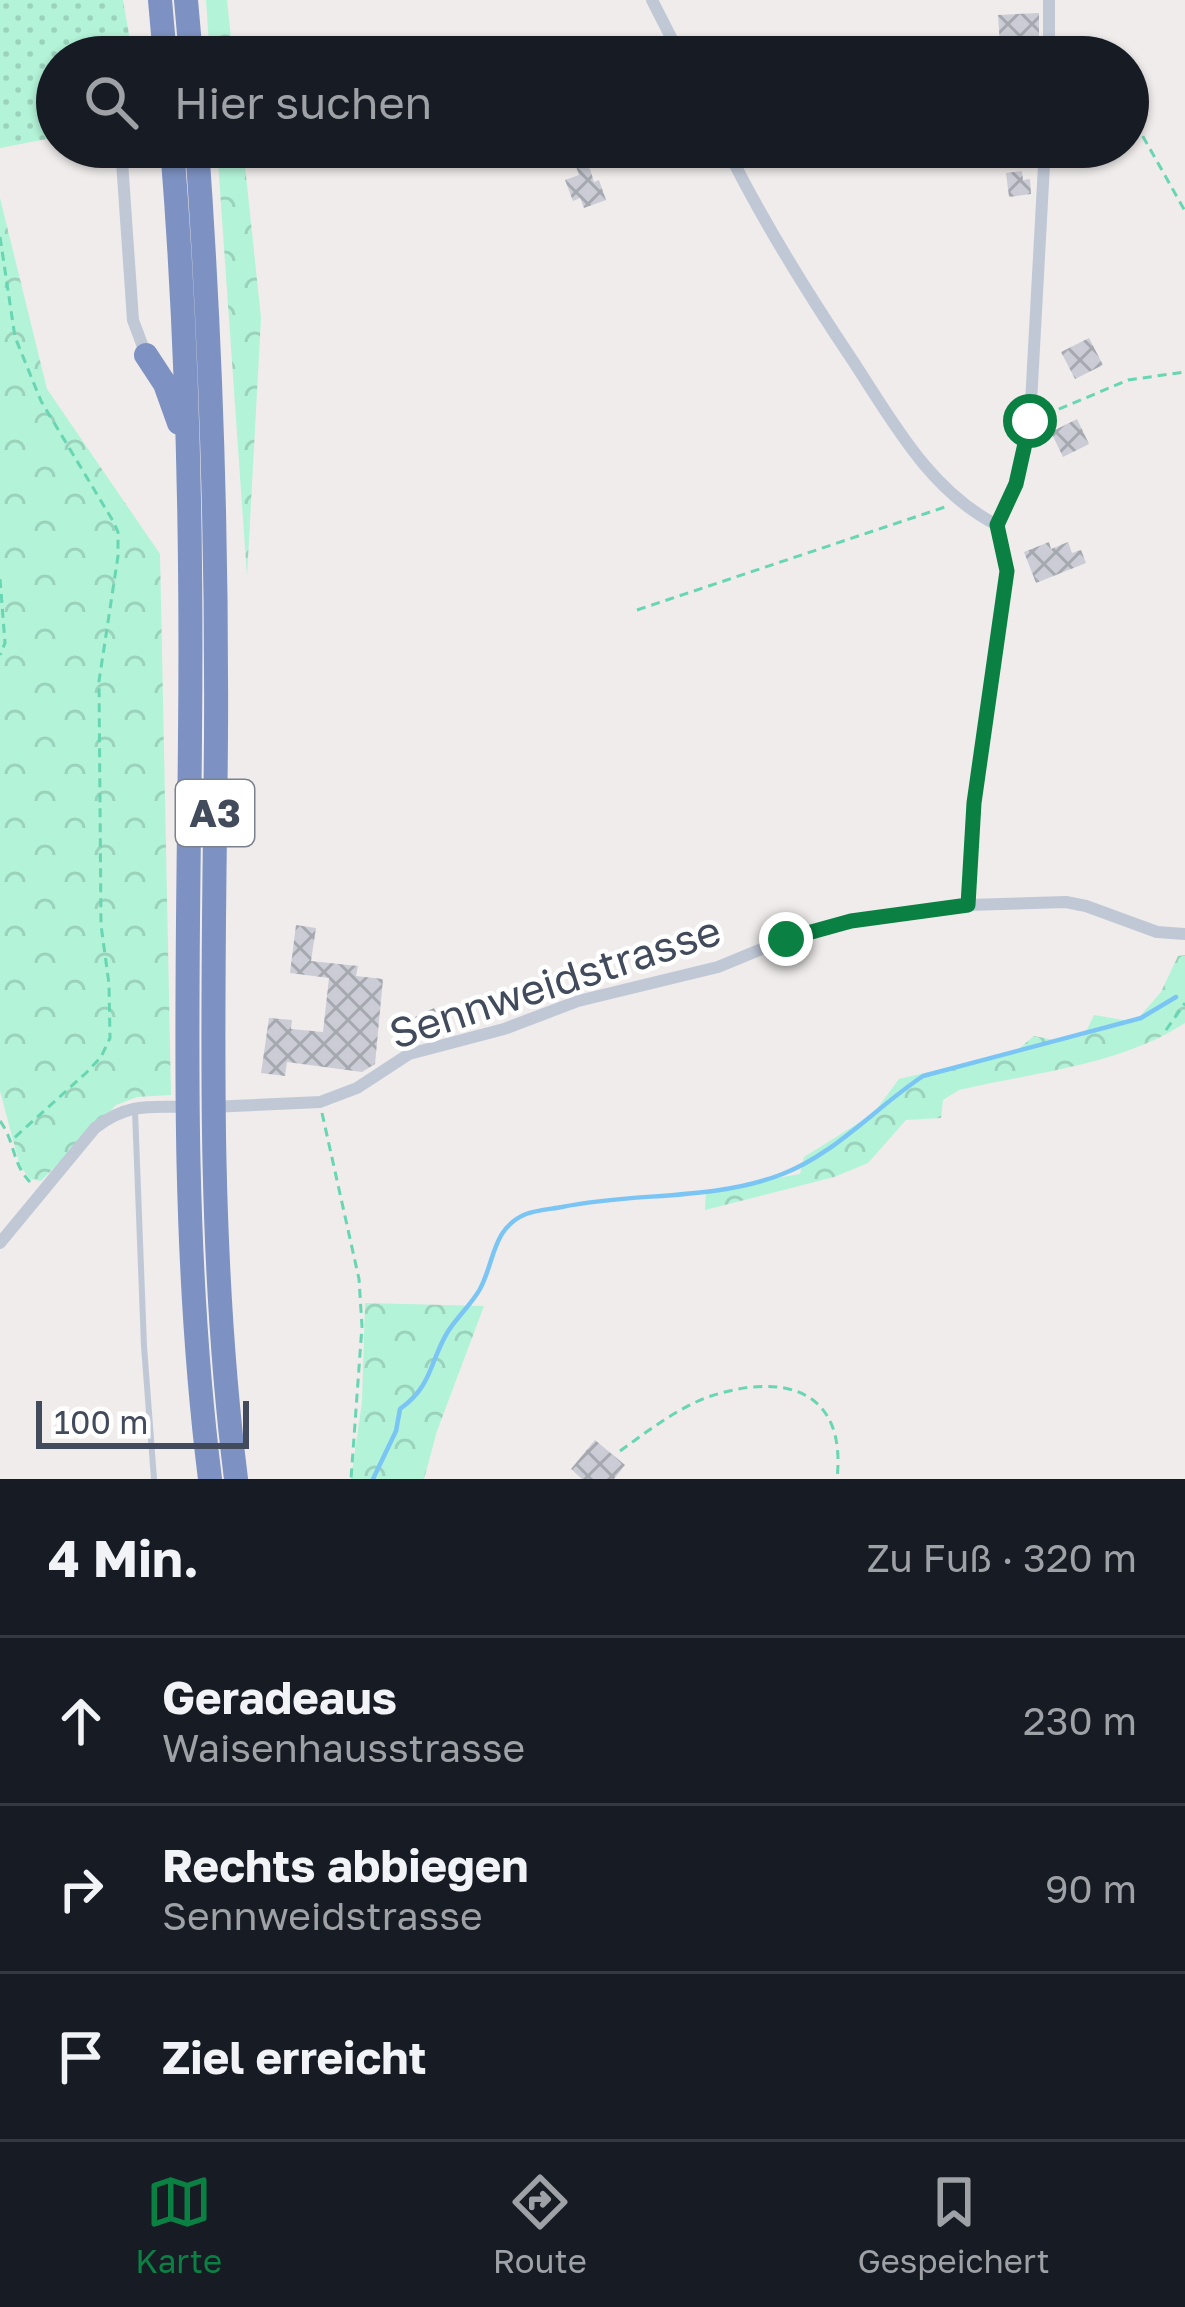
<!DOCTYPE html>
<html lang="de">
<head>
<meta charset="utf-8">
<style>
	body { margin:0; font-family:"Golos Text",sans-serif; background:#242831; color:#f1f3f6 }
	.scale { position:absolute; left:36px; bottom:30px; width:213px; box-sizing:border-box; padding-left:12px; border:6px solid #424b5b; border-top:0; font-size:33px; line-height:42px; white-space:nowrap; color:#424b5b; -webkit-text-stroke:9px #fff; paint-order:stroke }
	.stop { position:absolute; width:36px; height:36px; margin:-27px; border:9px solid #0b8043; border-radius:50%; background:#fff }
	.stop.end { background:#0b8043; border-color:#fff; box-shadow:0 3px 12px #0008 }
	.list { margin:0; padding:0; list-style:none }
	h2 { display:flex; justify-content:space-between; align-items:center; height:156px; margin:0; padding:0 48px; font-size:51px }
	h2 small { font-size:39px; font-weight:400; color:#9ea1a6 }
	.list li { display:grid; grid-template-columns:78px 1fr auto; gap:36px; align-items:center; box-sizing:border-box; height:168px; padding:0 48px; border-top:3px solid #363941 }
	.list b { display:block; font-size:45px; white-space:nowrap }
	.list p { margin:0; font-size:39px; white-space:nowrap; color:#9ea1a6 }
	.list em { font-size:39px; font-style:normal; color:#9ea1a6 }
	.icon { flex:none; width:66px; height:66px; fill:none; stroke:currentColor; stroke-width:2; stroke-linecap:round; stroke-linejoin:round }
	.map { position:relative; flex:none; width:1185px; height:1479px; overflow:hidden }
	.search { position:absolute; background:#171b24; box-shadow:0 3px 9px #0004; left:36px; right:36px; top:36px; height:132px; display:flex; align-items:center; gap:30px; box-sizing:border-box; padding:0 42px; border-radius:66px; color:#9ea1a6; font-size:45px }
	.sheet { height:660px; background:#171b24 }
	nav { display:flex; justify-content:space-around; align-items:center; box-sizing:border-box; height:168px; border-top:3px solid #363941; background:#171b24; font-size:33px; color:#9ea1a6 }
	nav a { display:grid; justify-items:center; gap:6px }
	nav .on { color:#0b8043 }
	.map>svg:first-child { display:block }
	.grass { fill:url(#grass-dots) }
	.forest { fill:url(#forest-crowns) }
	.lines { fill:none; stroke-linecap:round; stroke-linejoin:round }
	.stream { stroke:#7bc5f5; stroke-width:4.5 }
	.building { fill:url(#building-cross-hatch) }
	.path { stroke:#68d5b3; stroke-width:3; stroke-dasharray:9 6; stroke-linecap:butt }
	.lane { stroke:#c0c8d6; stroke-width:6 }
	.street { stroke:#c0c8d6; stroke-width:12 }
	.highway { stroke:#7d92c2; stroke-width:24 }
	.route { stroke:#0b8043; stroke-width:15 }
	.labels { text-anchor:middle; stroke-width:9; stroke-linejoin:round; paint-order:stroke }
	.shield { fill:#fff; stroke:#7b818c; stroke-width:3 }
	.shield-label { font-size:39px; font-weight:bold; fill:#424b5b }
	.street-label { font-size:42px; fill:#424b5b; stroke:#fff }
</style>
</head>
<body>
<div class="map">
<svg width="1185" height="1479" viewBox="0 0 1185 1479">
	<defs>
		<pattern id="grass-dots" width="8" height="8" patternUnits="userSpaceOnUse" patternTransform="scale(3)"><rect width="8" height="8" fill="#b3f3d8"/><path d="M2 2h.1M6 6h.1" fill="none" stroke="#9bd2bc" stroke-width="1.8" stroke-linecap="round"/></pattern>
		<pattern id="forest-crowns" width="20" height="18" patternUnits="userSpaceOnUse" patternTransform="scale(3)"><rect width="20" height="18" fill="#b3f3d8"/><path d="M2 6a3 3 0 1 1 6 0M12 15a3 3 0 1 1 6 0" fill="none" stroke="#9bd2bc"/></pattern>
		<pattern id="building-cross-hatch" width="8" height="8" patternUnits="userSpaceOnUse" patternTransform="scale(3)"><rect width="8" height="8" fill="#cbccd5"/><path d="M0 0l8 8M0 8l8-8" fill="none" stroke="#a6a8b0"/></pattern>
	</defs>
	<rect width="100%" height="100%" fill="#efeceb"/>
	<path class="grass" d="M0 0H123L133 57H57V137L0 148Z"/>
	<path class="forest" d="M206 0H227L233 57H210Z
		M217 147H243L261 318 247 576Z
		M0 198 47 389 160 554 171 1095 137 1097 116 1105 41 1181 30 1179 20 1166 0 1091Z
		M1185 955V1023C1118 1066 1035 1072 959 1090L943 1100 941 1118 906 1120 868 1163 834 1177 705 1210 706 1191 800 1174 804 1157 873 1114 899 1079 1015 1052 1034 1036 1059 1041 1084 1036 1094 1015 1135 1022 1161 992 1178 956Z
		M365 1303 484 1306 437 1431 424 1479H351L362 1402Z"/>
	<g class="lines">
		<path class="stream" d="M373 1479 396 1431 400 1409C432 1386 429 1364 447 1333 456 1318 471 1305 480 1289 495 1261 492 1228 526 1214 537 1210 551 1209 562 1207 633 1192 711 1201 780 1175 834 1155 875 1108 923 1076L1141 1018 1176 997"/>
	</g>
	<path class="building" d="M1039 13V45H1000L998 15Z
		M569 147H584L583 165 590 169 594 182 599 180 606 200 584 208 580 198 573 201 565 180 579 175Z
		M1022 171 1023 180 1030 179 1031 194 1009 197 1006 173Z
		M1089 338 1103 365 1075 379 1061 352Z
		M1077 419 1089 444 1063 457 1051 432Z
		M1049 542 1051 549 1068 542 1072 553 1081 550 1086 563 1036 583 1024 552Z
		M296 925 316 928 311 961 358 966 356 976 383 979 375 1064 362 1072 287 1062 285 1076 261 1073 269 1018 292 1020 291 1029 323 1032 329 978 290 973Z
		M434 1008 444 1029 425 1038 415 1017Z
		M595 1440 625 1465 614 1479H582L571 1469Z"/>
	<g class="lines">
		<path class="path" d="M1128 110 1185 211
			M0 237 15 337 41 401 113 521 118 532V556L99 681 101 925 109 984 110 1038 101 1057 86 1073 13 1139
			M1045 415 1128 380 1185 372
			M0 579 5 643 0 655
			M637 610 948 506
			M1166 1030 1185 1003
			M322 1113 359 1279 362 1326 351 1479
			M0 1121C16 1143 11 1162 30 1182
			M620 1451C648 1431 676 1409 708 1397 782 1372 847 1388 837 1479"/>
		<path class="lane" d="M590 162 646 147
			M135 1111 144 1346 154 1479"/>
		<path class="street" d="M652 0 681 57
			M1049 0V57
			M950 57 1049 55
			M121 147 133 320 146 355
			M726 147C763 222 806 291 853 361 893 422 930 491 997 525
			M968 905 974 804 1007 570 997 525 1016 484 1030 421 1045 147
			M211 1107 320 1102 357 1088 409 1054 504 1029 578 1001 718 967 786 939 851 921 968 905 1066 902 1086 906 1157 932 1185 934
			M0 1243 95 1128C128 1102 151 1107 191 1107"/>
		<path class="highway" d="M160 0 165 57
			M186 0 191 57
			M172 147C188 343 192 540 190 736 188 984 179 1232 210 1479
			M197 147C211 343 217 539 216 736 214 984 205 1232 236 1479
			M146 355 165 384 179 423"/>
	</g>
	<g class="lines">
		<path class="route" d="M786 939 851 921 968 905 974 803 1007 571 997 525 1016 484 1030 421"/>
	</g>
	<g class="labels">
		<rect class="shield" x="176" y="780" width="78" height="66" rx="9"/>
		<g class="shield-label">
			<text x="215" y="827">A3</text>
		</g>
		<g class="street-label">
			<text transform="translate(555 982) rotate(-18)" y="15">Sennweidstrasse</text>
		</g>
	</g>
</svg>
<div class="scale">100 m</div>
<div class="stop" style="left:1030px;top:421px"></div>
<div class="stop end" style="left:786px;top:939px"></div>
<div class="search"><svg class="icon" aria-label="search" viewBox="0 0 24 24"><circle cx="10" cy="10" r="6"/><path d="M15 15l6 6"/></svg>Hier suchen</div>
</div>
<section class="sheet">
<h2>4 Min.<small>Zu Fuß · 320 m</small></h2>
<ul class="list">
<li><svg class="icon" aria-label="ahead" viewBox="0 0 24 24"><path d="M12 20V5M6 11l6-6 6 6"/></svg><div><b>Geradeaus</b><p>Waisenhausstrasse</p></div><em>230 m</em></li>
<li><svg class="icon" aria-label="right" viewBox="0 0 24 24"><path d="M7 20v-9h11M14 6l5 5-5 5"/></svg><div><b>Rechts abbiegen</b><p>Sennweidstrasse</p></div><em>90 m</em></li>
<li><svg class="icon" aria-label="arrive" viewBox="0 0 24 24"><path d="M6 21V4h12l-3 4 3 4H6"/></svg><div><b>Ziel erreicht</b></div></li>
</ul>
</section>
<nav>
<a class="on"><svg class="icon" aria-label="map" viewBox="0 0 24 24"><path d="M3 6l6-2 6 2 6-2v14l-6 2-6-2-6 2zM9 4v14M15 6v14"/></svg>Karte</a>
<a><svg class="icon" aria-label="directions" viewBox="0 0 24 24"><path d="M12 3l9 9-9 9-9-9zM9 14v-3h6M13 9l2 2-2 2"/></svg>Route</a>
<a><svg class="icon" aria-label="saved" viewBox="0 0 24 24"><path d="M7 4h10v16l-5-4-5 4z"/></svg>Gespeichert</a>
</nav>
</body>
</html>
